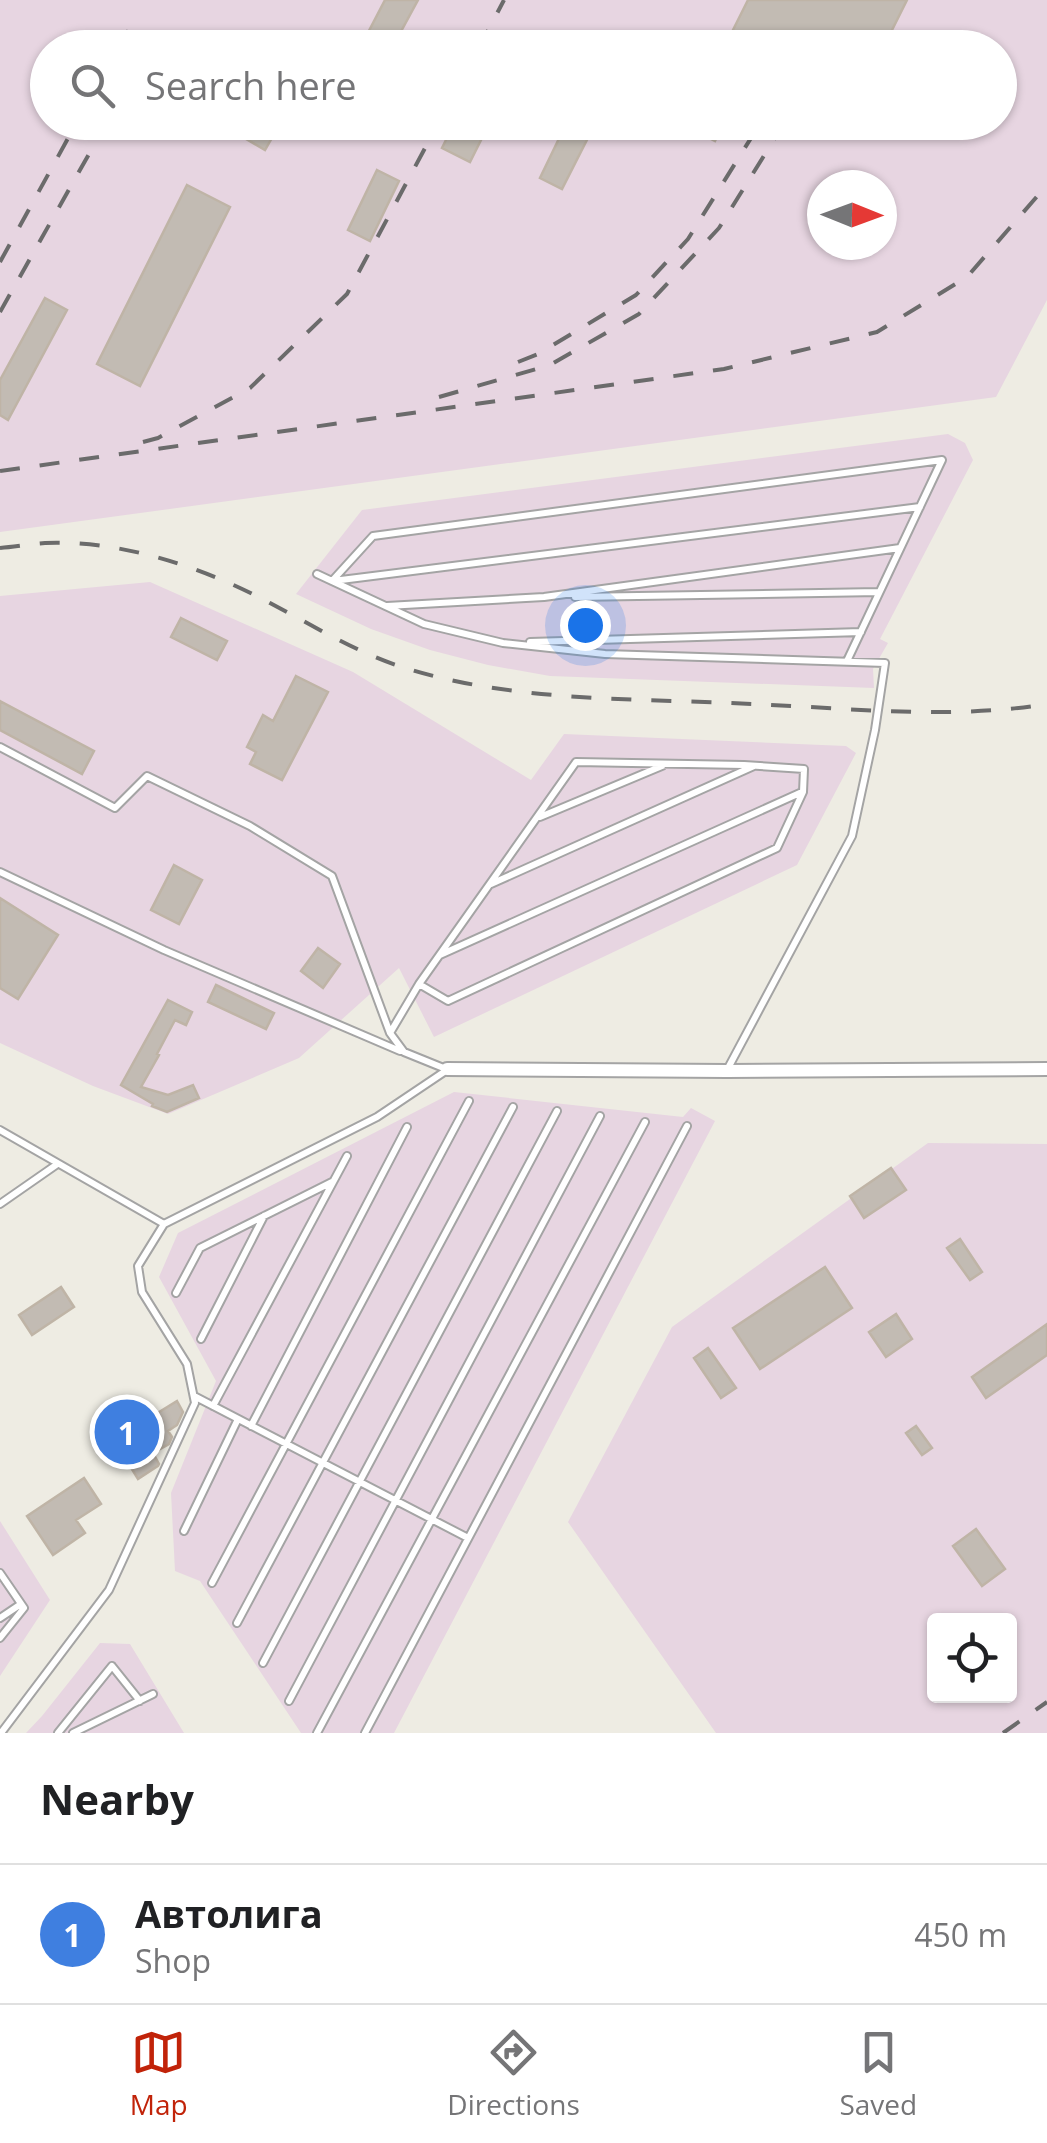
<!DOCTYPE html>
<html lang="en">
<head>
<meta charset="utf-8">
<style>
	body { margin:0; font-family:"Open Sans",sans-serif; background:#f2f2f2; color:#202124 }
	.controls { position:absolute; right:30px; bottom:30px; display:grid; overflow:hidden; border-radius:10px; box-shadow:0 2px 8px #0004 }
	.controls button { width:90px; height:90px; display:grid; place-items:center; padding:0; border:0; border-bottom:2px solid #e0e0e0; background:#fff; color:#202124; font:50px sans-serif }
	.compass { position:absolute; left:807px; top:170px; width:90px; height:90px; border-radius:50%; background:#fff; box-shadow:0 2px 8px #0004; rotate:91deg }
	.you { position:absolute; left:585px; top:625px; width:35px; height:35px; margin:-25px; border:8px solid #fff; border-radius:50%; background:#1a73e8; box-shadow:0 0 0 15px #1a73e833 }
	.badge { display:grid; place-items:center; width:65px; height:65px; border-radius:50%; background:#c12309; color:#fff; font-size:32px; font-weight:700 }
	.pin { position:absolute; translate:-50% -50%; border:5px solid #fff; box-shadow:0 2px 10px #0006 }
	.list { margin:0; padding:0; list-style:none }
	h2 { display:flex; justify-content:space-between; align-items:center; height:130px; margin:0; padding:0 40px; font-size:42px }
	h2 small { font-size:32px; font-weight:400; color:#757577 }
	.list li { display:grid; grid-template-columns:65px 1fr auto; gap:30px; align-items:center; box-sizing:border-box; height:140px; padding:0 40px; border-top:2px solid #e0e0e0 }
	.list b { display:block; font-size:38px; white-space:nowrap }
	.list p { margin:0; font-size:32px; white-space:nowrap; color:#757577 }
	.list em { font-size:32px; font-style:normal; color:#757577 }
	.icon { flex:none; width:55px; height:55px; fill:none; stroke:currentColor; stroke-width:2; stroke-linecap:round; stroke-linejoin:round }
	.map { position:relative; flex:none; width:1047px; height:1733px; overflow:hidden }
	.search { position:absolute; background:#fff; box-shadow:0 2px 8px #0004; left:30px; right:30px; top:30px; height:110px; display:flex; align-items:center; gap:25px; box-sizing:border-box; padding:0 35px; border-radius:55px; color:#757577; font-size:38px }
	.sheet { height:270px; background:#fff }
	nav { display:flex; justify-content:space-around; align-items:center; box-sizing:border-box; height:140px; border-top:2px solid #e0e0e0; background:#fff; font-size:28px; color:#757577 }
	nav a { display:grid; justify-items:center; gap:5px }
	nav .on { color:#c12309 }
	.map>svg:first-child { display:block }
	.industrial { fill:#e7d5e1; fill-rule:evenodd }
	.building { fill:#c2bbb3; stroke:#bfb4a6; stroke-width:2.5 }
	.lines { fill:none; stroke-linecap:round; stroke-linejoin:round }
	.service-casing { stroke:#a4a4a4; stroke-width:10 }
	.minor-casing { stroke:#a4a4a4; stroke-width:16 }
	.service { stroke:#fff; stroke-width:6 }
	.minor { stroke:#fff; stroke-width:12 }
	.rail { stroke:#6b6b6b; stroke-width:4; stroke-dasharray:20 20; stroke-linecap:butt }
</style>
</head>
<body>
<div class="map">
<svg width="1047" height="1733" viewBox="0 0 1047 1733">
	<rect width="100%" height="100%" fill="#eeece3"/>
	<path class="industrial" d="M0 0H1047V300L996 397 0 532ZM48 48H1000V122H48ZM822 185H882V245H822Z
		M948 434 965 443 973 460 880 639 888 643 873 669 874 688 550 676 488 665 430 650 371 629 296 594 362 510Z
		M150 582 353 672 531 780 564 734 846 746 856 753 797 865 434 1037 399 968 299 1058 168 1114 93 1086 0 1043V596Z
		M454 1092 683 1117 691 1108 715 1121 394 1733H301L200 1581 175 1571 171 1493 216 1381 159 1277 178 1233Z
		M928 1143 1047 1144V1733H716L568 1522 672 1327ZM934 1620H1010V1696H934Z
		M0 1521 50 1600 0 1676Z
		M100 1643 130 1644 184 1733H26L42 1716Z"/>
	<path class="building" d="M385 0H418L392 48H360Z
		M748 0H907L883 48H724Z
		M217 122H281L265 150Z
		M455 122H490L470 162 442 148Z
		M567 122H596L562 189 540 178Z
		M678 122H724L715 141Z
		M377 170 399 181 370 241 348 230Z
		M187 185 230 207 140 386 97 364Z
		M45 298 67 310 8 420 0 415V380Z
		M181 618 227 641 217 660 171 637Z
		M296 676 328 692 282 780 250 764 256 752 247 747 263 715 273 721Z
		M0 701 94 751 82 774 0 730Z
		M174 865 202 880 179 924 151 910Z
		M0 898 58 935 18 999 0 988Z
		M318 948 340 964 323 988 301 971Z
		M216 985 274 1013 266 1029 208 1002Z
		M168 1000 192 1012 186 1025 175 1020 157 1054 159 1055 141 1087 168 1095 193 1085 199 1098 167 1112 152 1106 153 1104 121 1085Z
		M891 1168 906 1190 864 1218 850 1196Z
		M960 1239 982 1272 970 1280 947 1248Z
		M825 1267 852 1308 760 1369 733 1328Z
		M61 1287 74 1307 32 1335 19 1315Z
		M896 1314 912 1339 886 1357 869 1332Z
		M1047 1324V1355L986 1398 972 1377Z
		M708 1348 736 1388 721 1398 694 1358Z
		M177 1401 183 1412 177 1425 168 1431 172 1437 169 1444 153 1453 159 1464 158 1466 138 1479 114 1440Z
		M916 1426 932 1448 922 1455 906 1433Z
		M84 1478 101 1504 76 1520 85 1533 53 1555 27 1516Z
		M976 1529 1005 1569 982 1586 953 1546Z"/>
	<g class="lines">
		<g class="service-casing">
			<path id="service" d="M317 574 424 624 503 643 605 654 885 663 875 730 852 836 727 1070
				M332 581 373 536 942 460 847 661
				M333 581 920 507
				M575 597 879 592
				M387 606 544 597 900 548
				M530 642 861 632
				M0 747 115 808 147 776 250 826 332 876 390 1033
				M540 817 662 766
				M0 872 164 950 400 1051
				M491 884 754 766
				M440 955 802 792
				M419 984 448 1001 777 848 803 792 804 769 744 765 576 762 419 984 390 1033 404 1052 446 1069
				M0 1130 164 1224
				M0 1204 56 1165
				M176 1293 200 1248 332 1182
				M201 1339 264 1216
				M194 1396 468 1538
				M213 1406 347 1156
				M251 1426 407 1127
				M184 1531 238 1419
				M0 1573 24 1608 0 1638
				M212 1583 469 1101
				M0 1618 21 1604
				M237 1623 513 1107
				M263 1663 557 1111
				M289 1701 600 1116
				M1 1733 109 1590 195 1403 187 1364 142 1292 138 1266 164 1224 377 1117 447 1070
				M58 1733 112 1666 140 1701
				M73 1733 153 1694
				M317 1733 645 1122
				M365 1733 687 1126"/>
		</g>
		<g class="minor-casing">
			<path id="minor" d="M447 1069 727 1071 1047 1069"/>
		</g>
		<use href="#service" class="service"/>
		<use href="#minor" class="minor"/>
		<path class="rail" d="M119 48 133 22
			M149 48 154 39
			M479 48 504 0
			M0 262 77 122
			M0 312 107 122
			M518 362 538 354 636 295 688 239 761 122
			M439 397 550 365 639 314 719 228 785 122
			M143 442 158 438 250 388 347 294 439 122
			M0 471 724 369 877 332 967 277 1047 185
			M0 548C15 547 30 544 45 543 122 540 203 567 270 603 312 625 354 651 399 666 512 703 635 698 752 704 849 708 950 720 1047 704
			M1003 1733 1047 1702"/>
	</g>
</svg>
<div class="controls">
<button><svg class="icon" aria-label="locate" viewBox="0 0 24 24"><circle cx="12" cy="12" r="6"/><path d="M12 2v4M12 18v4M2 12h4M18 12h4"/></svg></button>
</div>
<svg class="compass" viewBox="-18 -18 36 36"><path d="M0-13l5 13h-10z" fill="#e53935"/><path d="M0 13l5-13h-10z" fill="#757577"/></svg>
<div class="you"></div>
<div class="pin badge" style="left:127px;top:1432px;background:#3f7fe0">1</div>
<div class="search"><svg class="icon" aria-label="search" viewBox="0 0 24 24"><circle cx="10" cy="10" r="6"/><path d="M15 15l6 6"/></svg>Search here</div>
</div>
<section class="sheet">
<h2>Nearby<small></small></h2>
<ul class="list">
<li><span class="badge" style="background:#3f7fe0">1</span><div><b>Автолига</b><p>Shop</p></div><em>450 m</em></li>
</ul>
</section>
<nav>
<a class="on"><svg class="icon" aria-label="map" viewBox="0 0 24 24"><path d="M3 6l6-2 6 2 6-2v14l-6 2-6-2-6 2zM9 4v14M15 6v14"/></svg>Map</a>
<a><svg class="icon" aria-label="directions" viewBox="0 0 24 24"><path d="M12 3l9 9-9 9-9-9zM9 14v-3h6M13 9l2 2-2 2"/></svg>Directions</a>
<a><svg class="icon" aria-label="saved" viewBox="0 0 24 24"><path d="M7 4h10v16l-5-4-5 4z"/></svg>Saved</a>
</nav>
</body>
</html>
